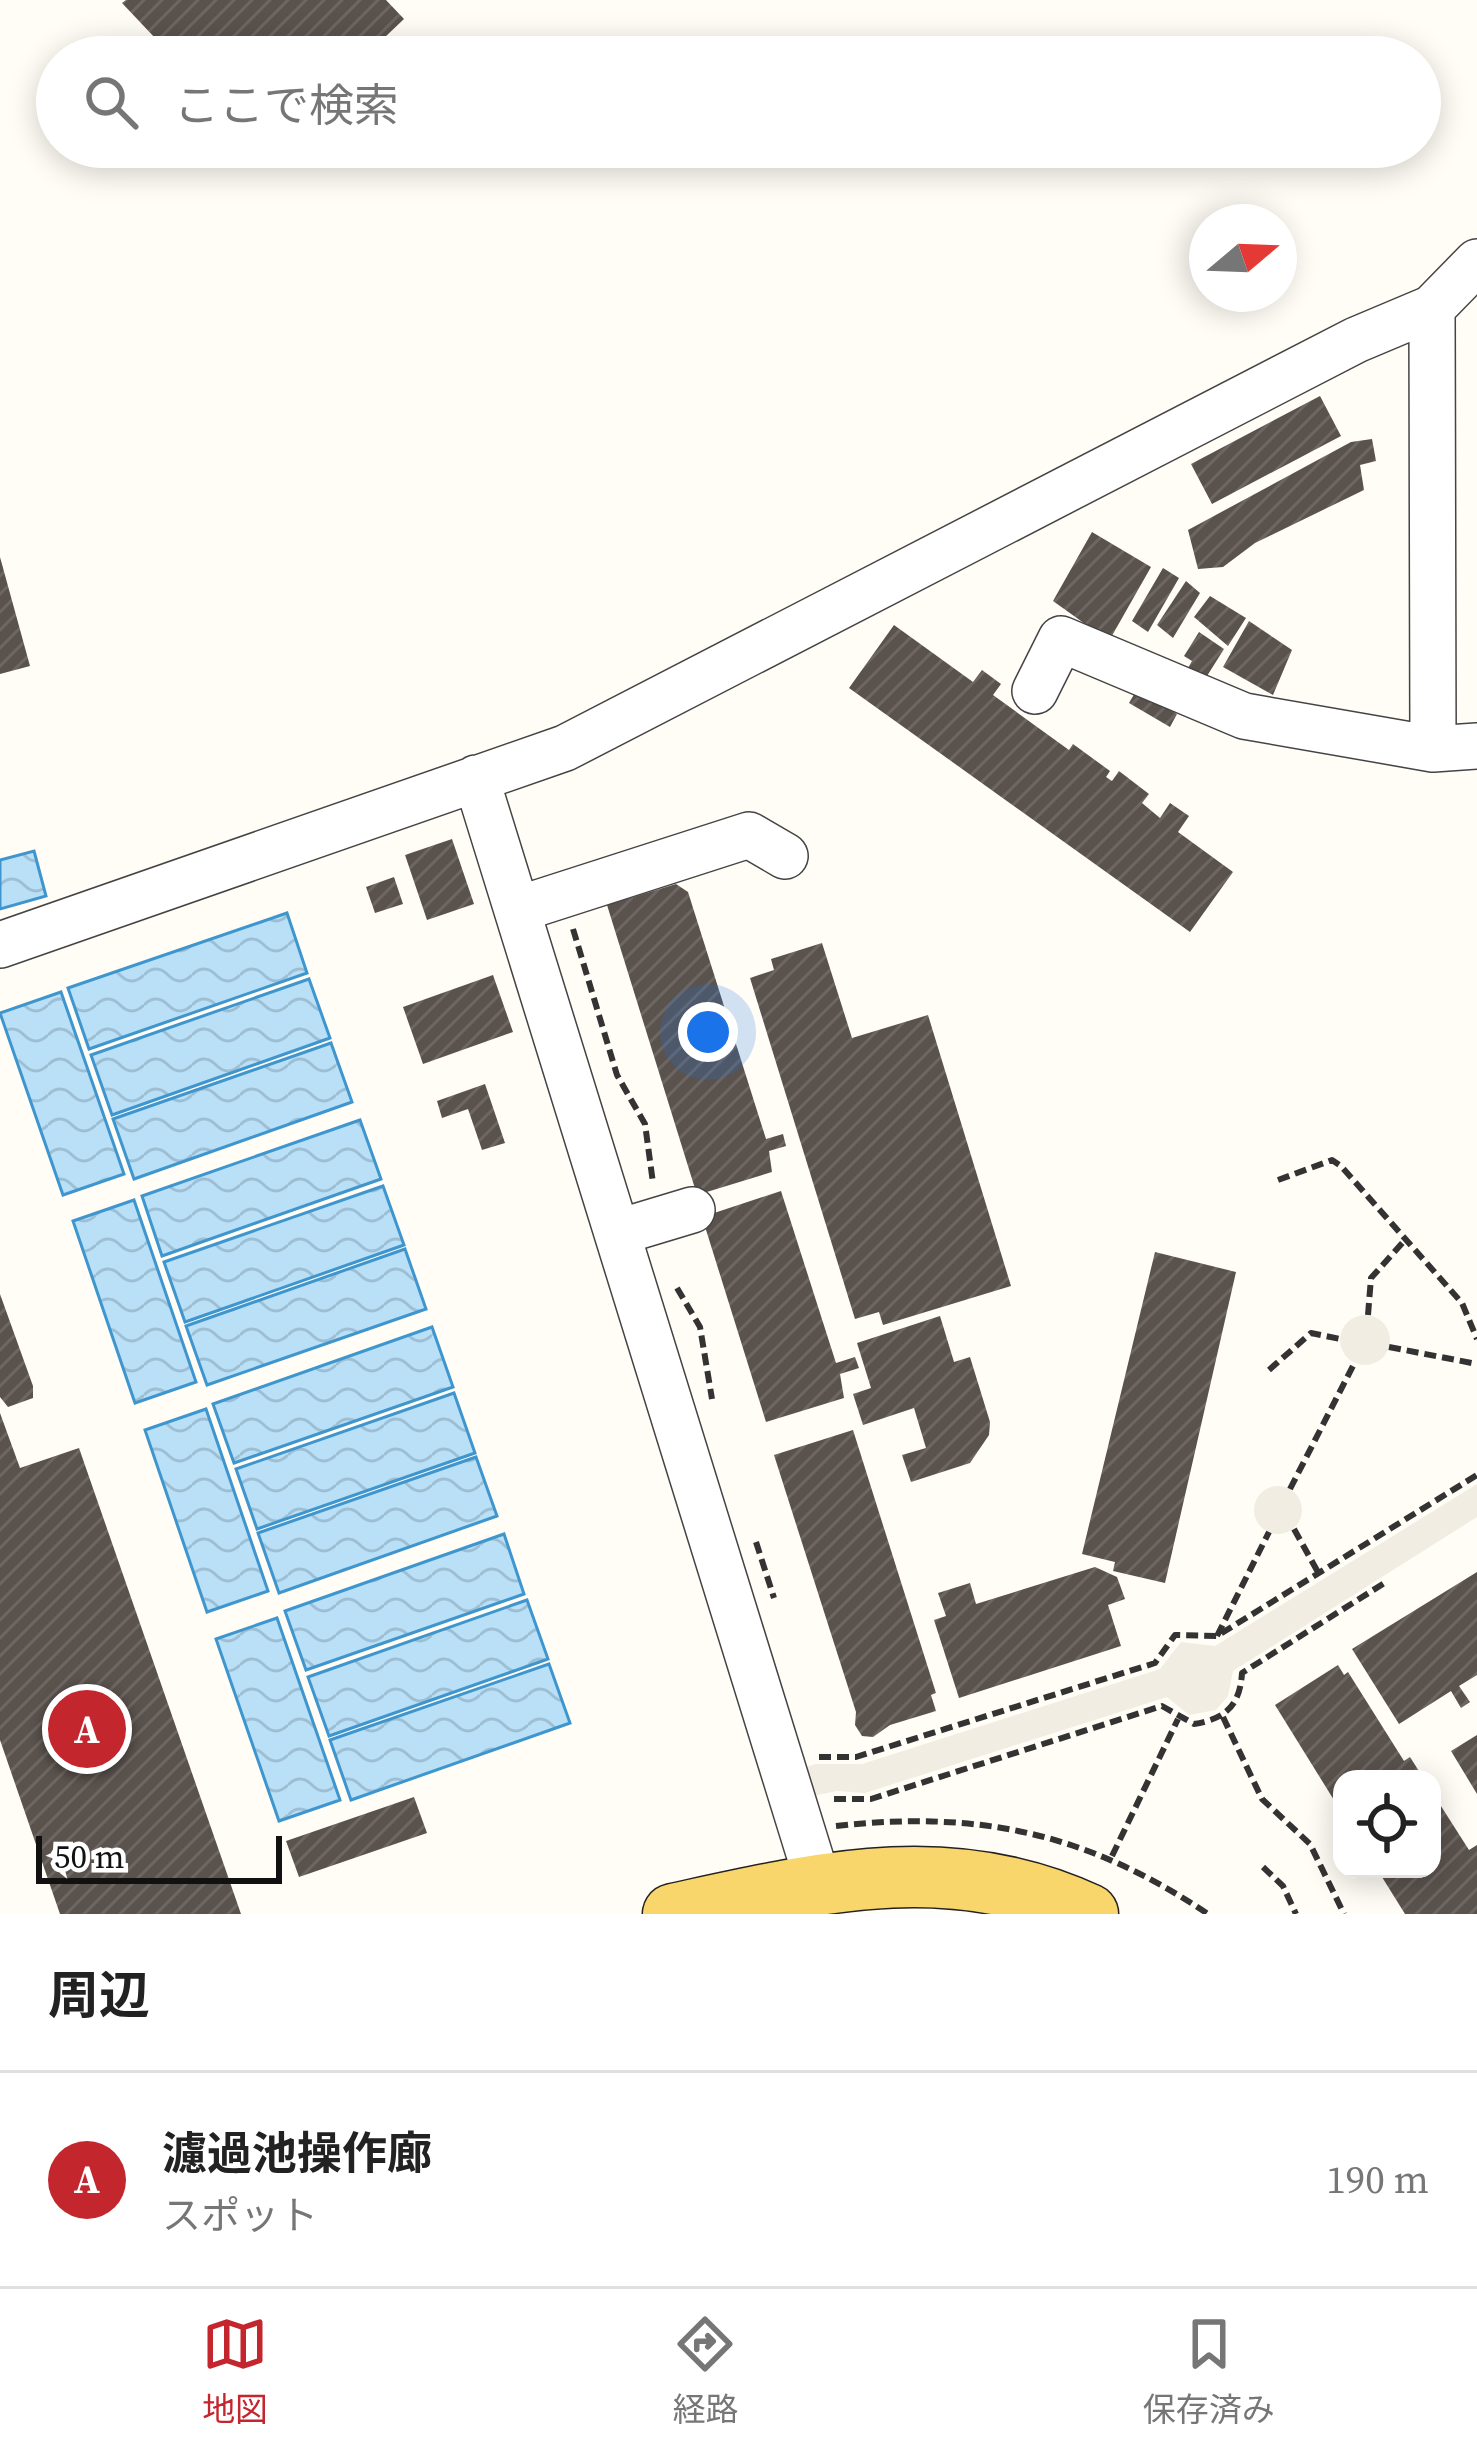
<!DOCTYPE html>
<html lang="ja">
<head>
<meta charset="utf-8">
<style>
	body { margin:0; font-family:"Source Serif 4","Noto Sans JP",serif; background:#f6f6f6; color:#222 }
	.controls { position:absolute; right:36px; bottom:36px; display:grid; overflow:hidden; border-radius:24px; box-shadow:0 6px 30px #0003 }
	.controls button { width:108px; height:108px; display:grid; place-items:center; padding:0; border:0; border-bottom:3px solid #e0e0e0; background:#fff; color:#222; font:60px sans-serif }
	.compass { position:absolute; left:1189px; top:204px; width:108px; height:108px; border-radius:50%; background:#fff; box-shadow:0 6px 30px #0003; rotate:71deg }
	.scale { position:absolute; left:36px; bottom:30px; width:246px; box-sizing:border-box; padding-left:12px; border:6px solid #111; border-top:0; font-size:33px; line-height:42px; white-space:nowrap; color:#111; -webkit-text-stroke:9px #fff; paint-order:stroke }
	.you { position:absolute; left:708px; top:1032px; width:42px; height:42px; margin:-30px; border:9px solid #fff; border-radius:50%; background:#1a73e8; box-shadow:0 0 0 18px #1a73e833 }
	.badge { display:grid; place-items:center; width:78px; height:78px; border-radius:50%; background:#c4262e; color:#fff; font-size:39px; font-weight:700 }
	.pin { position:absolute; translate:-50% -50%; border:6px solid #fff; box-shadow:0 3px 12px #0006 }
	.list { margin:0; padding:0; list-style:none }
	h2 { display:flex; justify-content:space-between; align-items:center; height:156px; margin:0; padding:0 48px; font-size:51px }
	h2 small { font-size:39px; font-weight:400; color:#767676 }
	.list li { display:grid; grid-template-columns:78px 1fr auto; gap:36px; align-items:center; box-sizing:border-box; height:216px; padding:0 48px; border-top:3px solid #e0e0e0 }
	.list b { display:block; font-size:45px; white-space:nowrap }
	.list p { margin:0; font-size:39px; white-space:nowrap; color:#767676 }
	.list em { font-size:39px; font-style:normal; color:#767676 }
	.icon { flex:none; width:66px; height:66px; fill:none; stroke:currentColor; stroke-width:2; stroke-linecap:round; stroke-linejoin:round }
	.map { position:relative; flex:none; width:1477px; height:1914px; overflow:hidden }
	.search { position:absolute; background:#fff; box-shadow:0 6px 30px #0003; left:36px; right:36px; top:36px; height:132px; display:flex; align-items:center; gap:30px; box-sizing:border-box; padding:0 42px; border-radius:66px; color:#767676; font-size:45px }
	.sheet { height:372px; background:#fff }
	nav { display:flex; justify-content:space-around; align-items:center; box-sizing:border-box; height:168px; border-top:3px solid #e0e0e0; background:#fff; font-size:33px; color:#767676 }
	nav a { display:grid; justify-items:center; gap:6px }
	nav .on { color:#c4262e }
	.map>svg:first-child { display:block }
	.plaza { fill:#f1ede2 }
	.water { fill:url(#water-waves); stroke:#3f96cf; stroke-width:3 }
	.building { fill:url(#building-hatch) }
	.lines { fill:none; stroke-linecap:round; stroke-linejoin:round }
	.minor-casing { stroke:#444; stroke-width:48 }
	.major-casing { stroke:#222; stroke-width:63 }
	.path { stroke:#333; stroke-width:6; stroke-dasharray:12 6; stroke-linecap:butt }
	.minor { stroke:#fff; stroke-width:45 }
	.major { stroke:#f9d66b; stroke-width:60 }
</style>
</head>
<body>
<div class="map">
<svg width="1477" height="1914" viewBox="0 0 1477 1914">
	<defs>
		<pattern id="water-waves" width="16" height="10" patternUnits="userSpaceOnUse" patternTransform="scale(3)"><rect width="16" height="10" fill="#b9e0f7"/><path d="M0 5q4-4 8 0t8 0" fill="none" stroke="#9ebfd3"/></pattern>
		<pattern id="building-hatch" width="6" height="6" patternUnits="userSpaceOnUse" patternTransform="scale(3)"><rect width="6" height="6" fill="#5a524d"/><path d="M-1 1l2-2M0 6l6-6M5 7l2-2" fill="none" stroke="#6d6662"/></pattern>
	</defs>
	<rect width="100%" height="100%" fill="#fffdf5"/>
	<path class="plaza" d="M1340 1340a25 25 0 1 1 50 0a25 25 0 1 1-50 0Z
		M1477 1484V1517L1233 1671 1228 1696 1216 1710 1189 1715 1167 1697 865 1793 837 1791 808 1797 799 1770 815 1764H862L1160 1669 1181 1642 1215 1646Z
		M1254 1510a24 24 0 1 1 48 0a24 24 0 1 1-48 0Z"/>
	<path class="water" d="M34 851 46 896 0 909V860Z
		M287 913 307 973 89 1049 68 988Z
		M309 979 330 1038 112 1115 91 1055Z
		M61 992 124 1174 63 1195 0 1013Z
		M331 1043 352 1102 134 1179 113 1119Z
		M360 1120 381 1179 162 1256 142 1196Z
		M383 1186 404 1245 185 1322 164 1262Z
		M134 1200 196 1382 135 1403 73 1221Z
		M405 1249 426 1309 207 1385 186 1326Z
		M432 1327 453 1387 234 1463 213 1404Z
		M454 1393 475 1453 257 1529 236 1469Z
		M206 1409 268 1591 207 1612 145 1430Z
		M476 1457 497 1516 279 1593 258 1533Z
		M504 1534 524 1594 306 1670 285 1611Z
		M527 1600 548 1659 329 1736 308 1677Z
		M277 1618 340 1800 279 1821 216 1639Z
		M549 1664 570 1723 351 1800 330 1740Z"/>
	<path class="building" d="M126 0H386L404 19 364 57H173L122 3Z
		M1320 396 1341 436 1212 504 1191 464Z
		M1372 439 1376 461 1360 465 1364 490 1255 543 1223 567 1198 569 1188 530 1351 442Z
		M1092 532 1151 567 1109 641 1053 601Z
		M0 557 30 666 0 674Z
		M1163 568 1179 578 1148 632 1132 621Z
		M1186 581 1200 593 1173 638 1157 625Z
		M1210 596 1246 618 1228 646 1194 617Z
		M1249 621 1292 650 1273 695 1223 667Z
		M894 625 973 682 982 670 1001 684 993 695 1069 750 1073 744 1110 771 1106 777 1112 781 1119 771 1149 794 1142 803 1160 818 1170 803 1189 816 1178 832 1233 872 1190 932 849 688Z
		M1199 632 1224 649 1202 684 1185 673 1192 661 1184 656Z
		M1136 691 1177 714 1170 727 1129 703Z
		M452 839 474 904 427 920 405 855Z
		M394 877 403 904 375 913 366 887Z
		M676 884 688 892 766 1139 783 1134 786 1146 769 1151 772 1172 697 1195 607 905Z
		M822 943 852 1038 928 1015 1011 1286 883 1325 879 1312 855 1319 750 978 774 970 771 959Z
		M493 975 513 1032 423 1064 403 1007Z
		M485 1084 505 1143 482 1150 468 1109 442 1118 437 1101Z
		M781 1191 836 1363 855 1357 859 1368 840 1374 844 1398 766 1422 702 1217Z
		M1155 1252 1236 1272 1165 1583 1113 1571 1115 1562 1082 1554Z
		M0 1294 33 1386V1398L8 1407 0 1397Z
		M940 1316 954 1362 970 1357 990 1422 989 1435 970 1463 911 1482 902 1455 926 1448 914 1408 863 1425 853 1394 871 1388 857 1343Z
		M0 1413 20 1468 79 1448 241 1914H60L0 1740Z
		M853 1430 936 1693 931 1695 936 1711 890 1725 873 1737 862 1736 855 1725 856 1712 774 1455Z
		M1095 1567 1117 1577 1125 1599 1108 1605 1121 1646 959 1698 934 1620 946 1616 938 1593 970 1583 976 1604Z
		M1477 1572V1675L1459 1686 1470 1702 1461 1708 1451 1691 1399 1724 1352 1649Z
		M1338 1665 1344 1675 1348 1672 1404 1761 1410 1757 1424 1779H1342V1813L1275 1705Z
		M1477 1735V1794L1451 1751Z
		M1432 1792 1469 1850 1477 1845V1914H1405L1377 1869H1432Z
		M414 1797 427 1833 299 1877 286 1841Z"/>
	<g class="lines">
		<g class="minor-casing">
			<path id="minor" d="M1432 308 1433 749
				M1035 691 1061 639 1244 716 1433 749 1477 746
				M476 778 818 1882
				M519 909 749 835 785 856
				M0 945 565 748 1356 340 1432 308 1477 262
				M619 1232 692 1210"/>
		</g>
		<g class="major-casing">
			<path id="major" d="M673 1914C816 1883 949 1849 1088 1914"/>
		</g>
		<path class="path" d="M573 929 617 1075 645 1124 653 1183
			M1278 1180 1332 1160 1341 1166 1462 1303 1477 1339
			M677 1288 700 1327 712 1399
			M1368 1315 1371 1278 1405 1240
			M1389 1347 1477 1364
			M1269 1370 1311 1333 1340 1339
			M1290 1489 1355 1362
			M1294 1529 1319 1574
			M756 1542 774 1598
			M1217 1636 1269 1532
			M1223 1717 1262 1799 1310 1844 1344 1914
			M819 1757H856L1155 1663 1175 1635 1217 1636 1477 1475
			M834 1799H871L1162 1706 1194 1724C1225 1719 1240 1706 1242 1673L1386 1582
			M836 1826C979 1810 1087 1833 1208 1914
			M1112 1856 1178 1719
			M1263 1867 1283 1886 1296 1914"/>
		<use href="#minor" class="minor"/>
		<use href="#major" class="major"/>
	</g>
</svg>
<div class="controls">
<button><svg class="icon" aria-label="locate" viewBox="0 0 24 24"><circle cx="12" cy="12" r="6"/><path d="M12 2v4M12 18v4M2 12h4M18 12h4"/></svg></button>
</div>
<svg class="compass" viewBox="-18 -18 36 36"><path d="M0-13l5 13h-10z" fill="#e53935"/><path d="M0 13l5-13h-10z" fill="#767676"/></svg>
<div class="scale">50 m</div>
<div class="you"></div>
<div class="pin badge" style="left:87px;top:1729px">A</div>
<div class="search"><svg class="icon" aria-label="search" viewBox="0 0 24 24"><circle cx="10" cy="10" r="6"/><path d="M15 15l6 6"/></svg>ここで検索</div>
</div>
<section class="sheet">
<h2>周辺<small></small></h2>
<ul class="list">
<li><span class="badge">A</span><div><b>濾過池操作廊</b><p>スポット</p></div><em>190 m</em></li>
</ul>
</section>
<nav>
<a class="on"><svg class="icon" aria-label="map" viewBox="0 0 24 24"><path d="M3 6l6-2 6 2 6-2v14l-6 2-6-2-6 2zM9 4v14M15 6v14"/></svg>地図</a>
<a><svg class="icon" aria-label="directions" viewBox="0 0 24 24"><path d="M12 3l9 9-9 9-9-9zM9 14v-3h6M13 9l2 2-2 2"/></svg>経路</a>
<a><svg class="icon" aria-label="saved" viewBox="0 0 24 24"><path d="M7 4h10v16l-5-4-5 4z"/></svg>保存済み</a>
</nav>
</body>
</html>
